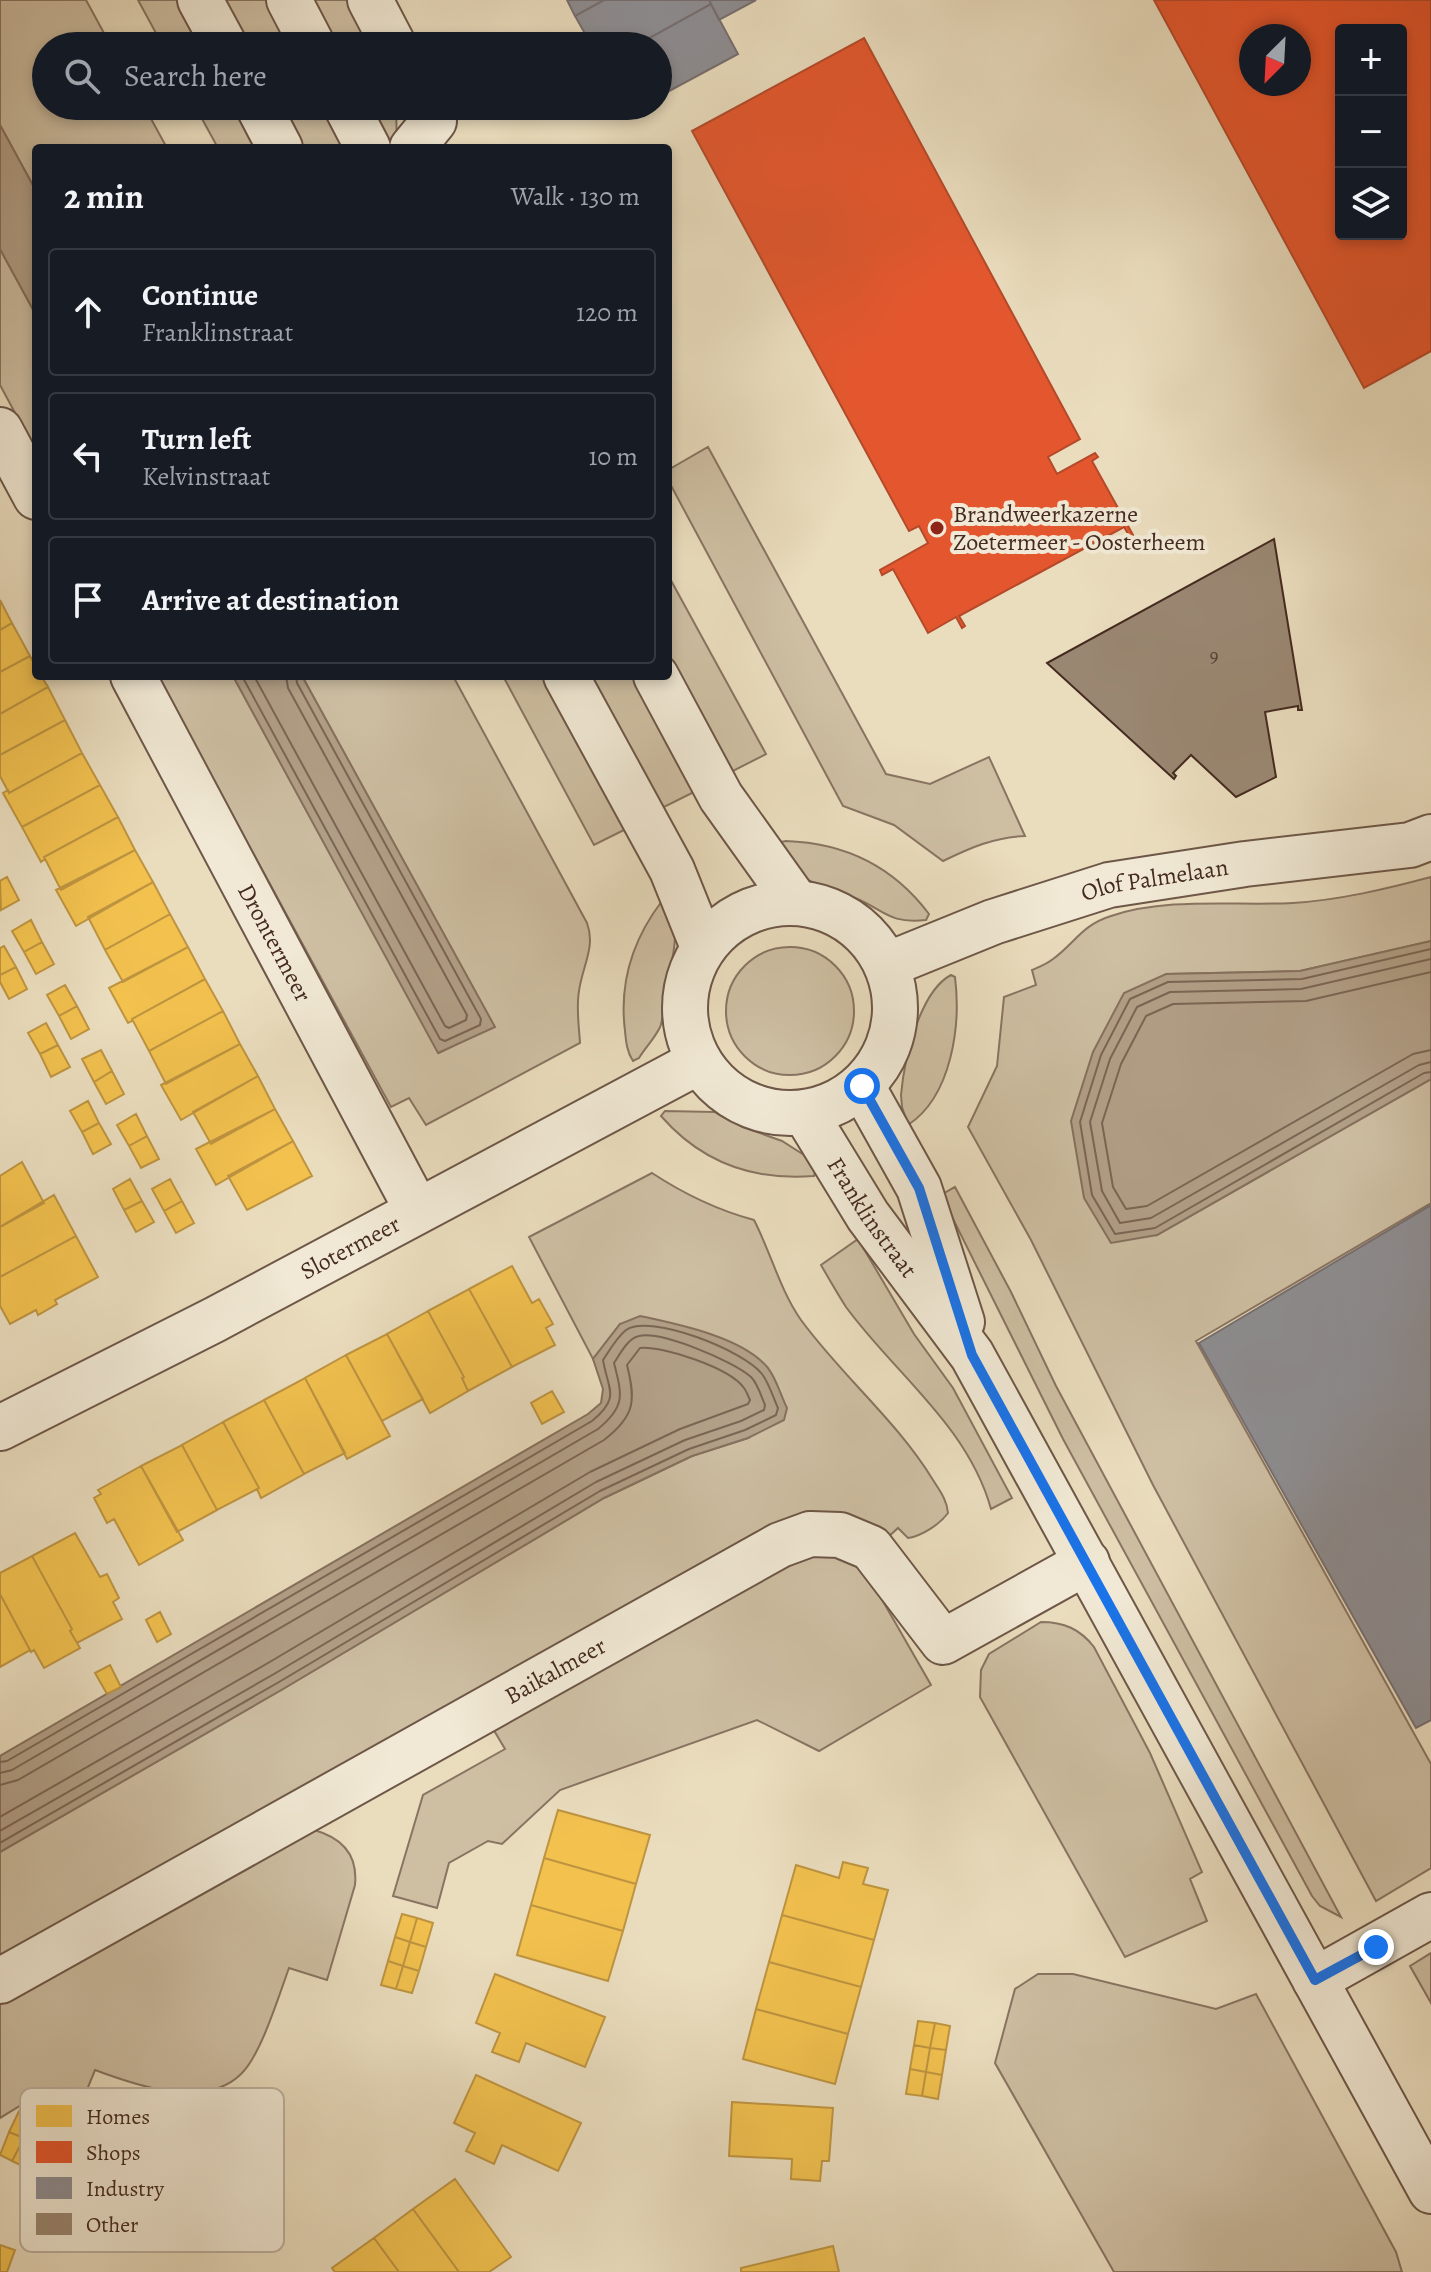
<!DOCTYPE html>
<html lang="en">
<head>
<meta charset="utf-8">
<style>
	body { margin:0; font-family:Alegreya,serif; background:#20242c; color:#f1f3f6 }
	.controls { position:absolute; right:24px; top:24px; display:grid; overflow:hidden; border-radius:8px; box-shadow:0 4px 12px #0003 }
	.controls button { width:72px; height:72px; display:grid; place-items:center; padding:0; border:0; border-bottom:2px solid #363941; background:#171b24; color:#f1f3f6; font:40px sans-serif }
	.compass { position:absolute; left:1239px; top:24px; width:72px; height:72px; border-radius:50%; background:#171b24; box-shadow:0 4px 12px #0003; rotate:204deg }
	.stop { position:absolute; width:24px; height:24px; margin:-18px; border:6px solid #1a73e8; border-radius:50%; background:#fff }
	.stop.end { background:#1a73e8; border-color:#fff; box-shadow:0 2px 8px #0008 }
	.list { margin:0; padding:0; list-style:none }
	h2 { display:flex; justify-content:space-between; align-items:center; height:104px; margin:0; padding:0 32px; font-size:34px }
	h2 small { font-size:26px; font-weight:400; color:#9ea1a6 }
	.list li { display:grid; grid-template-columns:52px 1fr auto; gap:24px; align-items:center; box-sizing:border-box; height:128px; margin:0 16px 16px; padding:0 16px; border:2px solid #363941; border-radius:8px }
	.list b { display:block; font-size:30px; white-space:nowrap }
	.list p { margin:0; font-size:26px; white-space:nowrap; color:#9ea1a6 }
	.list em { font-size:26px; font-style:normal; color:#9ea1a6 }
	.icon { flex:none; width:44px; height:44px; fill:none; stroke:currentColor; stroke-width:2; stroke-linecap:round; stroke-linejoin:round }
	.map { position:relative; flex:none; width:1431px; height:2272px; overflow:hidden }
	.search { position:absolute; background:#171b24; box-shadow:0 4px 12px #0003; left:32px; top:32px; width:640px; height:88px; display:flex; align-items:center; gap:20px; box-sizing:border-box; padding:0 28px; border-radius:44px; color:#9ea1a6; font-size:30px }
	.panel { position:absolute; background:#171b24; box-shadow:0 4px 12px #0003; left:32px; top:144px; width:640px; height:536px; border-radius:8px }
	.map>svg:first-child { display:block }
	.green { fill:#cebfa3; stroke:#897462; stroke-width:2 }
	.water { fill:#b2a088; stroke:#86715e; stroke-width:2 }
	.homes { fill:#f2c14e; stroke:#be9440; stroke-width:2 }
	.shops { fill:#e4572e; stroke:#b44a2a; stroke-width:2; fill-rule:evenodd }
	.industry { fill:#8d8d92; stroke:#776f70; stroke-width:2 }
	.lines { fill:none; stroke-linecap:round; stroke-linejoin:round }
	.shore { stroke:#7b6554; stroke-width:2 }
	.building { fill:#9a8772; stroke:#442a20; stroke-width:2 }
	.minor-casing { stroke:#6e5748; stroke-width:48 }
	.minor { stroke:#f1e9d5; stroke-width:44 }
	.route { stroke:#1a73e8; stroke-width:10 }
	.poi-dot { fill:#8f2418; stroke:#f1e9d5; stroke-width:3 }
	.labels { text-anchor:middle; stroke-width:8; stroke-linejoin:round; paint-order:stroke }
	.number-label { font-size:20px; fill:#5a4134 }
	.poi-label { font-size:24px; fill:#442a20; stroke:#f1e9d5; text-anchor:start }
	.street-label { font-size:24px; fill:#442a20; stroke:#f1e9d5 }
	.key { fill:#f1e9d5; stroke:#bdb09f; stroke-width:2 }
	.key-label { font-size:22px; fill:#442a20 }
</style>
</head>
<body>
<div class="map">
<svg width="1431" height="2272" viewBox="0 0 1431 2272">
	<rect width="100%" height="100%" fill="#eaddbe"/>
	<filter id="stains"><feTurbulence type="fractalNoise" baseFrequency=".0025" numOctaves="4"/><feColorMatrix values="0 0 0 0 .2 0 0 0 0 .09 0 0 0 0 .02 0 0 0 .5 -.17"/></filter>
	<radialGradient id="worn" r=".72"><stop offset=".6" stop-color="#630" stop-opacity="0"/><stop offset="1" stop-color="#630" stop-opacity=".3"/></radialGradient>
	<path class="green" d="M0 0H86L111 46H46V106H144L167 148H36V191L0 125Z
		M138 0H182L206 46H163Z
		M217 0H270L295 46H242Z
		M309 0H349L373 46H333Z
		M195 106H239L261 148H218Z
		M274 106H328L351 148H297Z
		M366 106H396L397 147 390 148Z
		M0 249 36 315V452L0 385Z
		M708 447 886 774 930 784 989 757 1025 836C994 837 970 848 943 861L894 825 843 806 668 480V470Z
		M668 575 766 754 731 772 668 671Z
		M157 676H233L439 1053 494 1026 302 676H453L587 923C596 947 582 967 579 991 576 1008 579 1026 580 1043L426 1125 409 1098 391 1107Z
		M503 676H546L628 828 594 845Z
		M584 676H636L698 790 658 810Z
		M786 841C846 843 893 866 929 914L926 920C888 924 885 910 855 898 817 883 795 884 775 843Z
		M1431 877V941L1300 971 1166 974 1157 1235 1431 1079V1203L1196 1341 1431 1764V1868L1376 1901 1153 1485 1031 1240 968 1127 997 1066 1004 997 1036 985 1032 970C1039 967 1047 964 1053 959 1075 943 1082 925 1111 916 1168 897 1234 906 1293 903 1340 900 1386 889 1431 877Z
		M662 901C687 924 669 969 664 997 662 1006 664 1019 660 1027 655 1038 645 1048 639 1058L633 1061C627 1052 626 1042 625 1031 619 983 633 939 662 901Z
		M726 1011a64 64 0 1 1 128 0a64 64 0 1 1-128 0Z
		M951 975 955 977C961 1025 952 1096 908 1125L902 1107 901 1095C904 1061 919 992 951 975Z
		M665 1111 715 1112 743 1127 782 1141 804 1155 816 1169 814 1176C753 1181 701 1162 661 1116Z
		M652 1173C684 1194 717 1210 754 1220 771 1253 780 1290 801 1320 842 1376 897 1421 933 1480 940 1491 947 1500 948 1513 940 1524 922 1536 908 1538L898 1528 886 1539 757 1537 755 1533 0 1959V1852L283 1689 604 1498 692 1456 748 1438 620 1324 593 1359 529 1237Z
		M955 1187 1011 1292 1056 1386 1341 1917 1320 1906 1312 1896 1063 1439 941 1195Z
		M858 1239 914 1334 953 1388 1012 1498 991 1509C968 1426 895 1374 846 1307 837 1293 829 1279 821 1265Z
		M834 1551 865 1570 931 1685 819 1751 757 1720 560 1790 502 1844 488 1841 449 1863 437 1908 393 1896 423 1795 505 1749 489 1722 782 1557Z
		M1041 1622C1064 1622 1080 1629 1094 1647L1150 1753 1202 1872 1190 1879 1207 1921 1125 1957 980 1697 981 1670 989 1654Z
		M314 1830C343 1838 358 1855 355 1885L327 1980 289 1968C279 1995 261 2055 241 2074 205 2110 135 2085 95 2070L80 2107 59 2097 53 2108 31 2099 0 2118V1999Z
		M1431 1953V2003L1410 1966Z
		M1038 1974H1073L1216 2009 1256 1994 1396 2252 1402 2272H1114L995 2063 1015 1989Z"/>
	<path class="water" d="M0 125 36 191V315L0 249Z
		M233 676H302L495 1027 438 1053Z
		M1431 941V1079L1157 1235 1111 1243 1084 1198 1071 1121 1093 1052 1124 993 1166 974 1300 971Z
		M640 1316C677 1324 743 1337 768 1368 776 1378 781 1396 787 1408L784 1420 748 1438 692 1456 604 1498 283 1689 0 1852V1756L588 1414 601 1403 603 1389 593 1359 620 1324Z"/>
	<path class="homes" d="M0 600 12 623 0 630Z
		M12 623 30 656 0 672V630Z
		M30 656 36 667V676H41L48 687 0 714V672Z
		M48 687 65 720 0 755V714Z
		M65 720 82 753 9 793 0 776V755Z
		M82 753 100 785 22 827 3 793 8 790 9 793Z
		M100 785 118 817 44 857 45 859 41 862 22 827Z
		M118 817 135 850 61 890 44 857Z
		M135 850 153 882 76 926 56 890Z
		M7 877 19 900 1 910 0 881Z
		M153 882 170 914 105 950 88 917Z
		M170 914 188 947 123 982 105 950Z
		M31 920 42 942 24 952 12 931Z
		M42 942 54 964 36 974 24 952Z
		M4 946 16 967 0 975V948Z
		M188 947 205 979 132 1019V1021L128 1023 109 988Z
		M16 967 27 989 9 999 0 982V975Z
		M205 979 223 1011 149 1051 132 1019Z
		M65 985 77 1006 59 1016 47 995Z
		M77 1006 89 1029 71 1039 59 1016Z
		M223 1011 240 1044 166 1084 149 1051Z
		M46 1023 58 1045 40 1054 28 1033Z
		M240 1044 258 1076 181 1120 161 1085Z
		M58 1045 70 1067 51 1077 40 1054Z
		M101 1050 112 1071 94 1082 82 1059Z
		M112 1071 124 1094 106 1104 94 1082Z
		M258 1076 275 1109 211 1144 193 1112Z
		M88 1101 99 1123 82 1132 70 1111Z
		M275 1109 293 1141 216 1185 196 1149Z
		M136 1114 147 1136 129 1146 117 1125Z
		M99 1123 111 1144 93 1154 82 1132Z
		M147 1136 159 1159 141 1168 129 1146Z
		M293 1141 312 1176 247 1210 228 1176Z
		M22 1162 44 1203 0 1227V1176Z
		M130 1179 142 1201 124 1210 113 1189Z
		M170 1179 182 1201 164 1211 152 1189Z
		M54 1195 76 1236 0 1277V1227Z
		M142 1201 154 1222 136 1232 124 1210Z
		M182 1201 194 1223 176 1233 164 1211Z
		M76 1236 98 1277 55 1300 57 1304 38 1315 36 1310 10 1324 0 1306V1277Z
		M512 1266 532 1303 539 1299 553 1324 546 1328 555 1345 512 1367 469 1289Z
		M469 1289 512 1367 468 1391 462 1378 464 1377 428 1311Z
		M428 1311 464 1377 462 1378 468 1391 430 1413 387 1334Z
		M387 1334 423 1399 382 1421 346 1355Z
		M346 1355 390 1436 347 1459 305 1378Z
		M305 1378 345 1453 304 1474 264 1400Z
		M552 1391 564 1412 542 1424 531 1403Z
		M264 1400 304 1474 261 1498 257 1489 259 1488 223 1422Z
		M223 1422 259 1488 217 1510 182 1445Z
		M182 1445 217 1510 177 1532 141 1466Z
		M141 1466 183 1540 139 1565 114 1519 107 1523 94 1498 101 1494 98 1490Z
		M75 1533 100 1577 107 1574 119 1598 113 1602 122 1619 77 1643 70 1631 72 1629 32 1556Z
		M32 1556 72 1629 70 1631 80 1648 44 1668 34 1650 31 1652 0 1594V1573Z
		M0 1594 30 1650 0 1667Z
		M160 1612 171 1634 157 1642 146 1620Z
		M110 1665 121 1687 107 1694 95 1673Z
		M558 1810 650 1835 636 1884 544 1858Z
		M544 1858 636 1884 623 1931 531 1905Z
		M843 1862 868 1868 863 1884 888 1890 874 1940 782 1915 796 1865 839 1878Z
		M531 1905 623 1931 608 1981 517 1955Z
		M402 1914 417 1918 410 1942 395 1937Z
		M782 1915 874 1940 861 1987 769 1962Z
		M417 1918 433 1923 426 1947 410 1942Z
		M395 1937 410 1942 403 1966 388 1961Z
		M410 1942 426 1947 419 1971 403 1966Z
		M388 1961 403 1966 396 1989 381 1985Z
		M769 1962 861 1987 848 2034 756 2009Z
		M403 1966 419 1971 412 1993 396 1989Z
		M495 1974 605 2017 585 2067 526 2043 519 2062 492 2052 500 2033 476 2023Z
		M756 2009 848 2034 835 2084 743 2059Z
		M918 2021 935 2023 930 2048 914 2045Z
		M935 2023 950 2026 946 2050 930 2048Z
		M914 2045 930 2048 926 2072 910 2069Z
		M930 2048 946 2050 942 2075 926 2072Z
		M910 2069 926 2072 922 2096 906 2094Z
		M926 2072 942 2075 938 2099 922 2096Z
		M476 2075 581 2123 558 2171 502 2145 494 2164 466 2151 475 2133 454 2123Z
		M732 2102 833 2108 829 2161H822L820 2181 791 2179 792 2159 729 2156Z
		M20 2109 35 2116 24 2138 9 2132Z
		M9 2132 24 2138 12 2161 0 2155Z
		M20 2146 42 2157 35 2172 12 2161Z
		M455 2179 511 2257 489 2272H459L413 2209Z
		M413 2209 459 2272H399L374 2238Z
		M374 2238 399 2272H335L332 2268Z
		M0 2245 15 2250 7 2272H0Z
		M833 2246 839 2272H741V2268Z"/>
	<path class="shops" d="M1154 0H1431V351L1364 388ZM1341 30H1401V234H1341ZM1251 36H1299V84H1251Z
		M864 38 1080 439 1048 457 1057 474 1095 453 1098 457 1092 461 1133 535 1130 537 1124 527 959 616 965 626 962 628 956 617 928 633 893 569 882 575 880 570 928 543 919 526 909 531 692 131Z"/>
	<path class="industry" d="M567 0H604L575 16Z
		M604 0H709L711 4 635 46H592L575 16Z
		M709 0H756L719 20Z
		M711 4 738 54 658 97V46H635Z
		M1431 1205V1720L1416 1728 1199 1343Z"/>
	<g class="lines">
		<path class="shore" d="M242 676 440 1039 445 1041 480 1025 481 1019 297 683 296 676
			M254 676 445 1026 449 1028 466 1020 467 1015 288 688 286 676
			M1431 949 1302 979 1168 982 1130 999 1101 1055 1080 1122 1092 1195 1115 1234 1155 1228 1424 1073 1431 1072
			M1431 959 1301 989 1170 992 1137 1007 1110 1059 1090 1122 1102 1191 1120 1223 1151 1218 1419 1065 1431 1062
			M1431 972 1306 1001 1173 1004 1146 1016 1121 1064 1102 1123 1113 1187 1126 1209 1147 1206 1413 1054 1431 1050
			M0 1762 7 1761 592 1421C621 1397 608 1390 603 1360 609 1351 617 1337 626 1330 650 1313 745 1351 762 1374 769 1383 773 1397 778 1408L776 1415 745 1430 689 1449 600 1491 279 1682 0 1843
			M0 1773 12 1770 598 1429C626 1406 622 1395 614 1363 620 1354 628 1338 639 1336 662 1331 733 1361 751 1377 758 1384 761 1396 765 1405L764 1410 741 1421 685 1440 596 1482 274 1674 0 1831
			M0 1785 18 1780 604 1440C635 1416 636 1401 627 1365L640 1348C664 1346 730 1368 744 1388 747 1392 748 1396 750 1400L748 1404 680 1429 590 1472 268 1663 0 1817"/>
	</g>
	<path class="building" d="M1274 539 1302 710H1298V706L1265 712 1276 777 1236 797 1191 755 1173 773 1176 776 1174 779 1047 663Z"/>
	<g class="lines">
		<g class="minor-casing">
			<g id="minor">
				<path d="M200 0 225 46"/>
				<path d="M289 0 313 46"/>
				<path d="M370 0 394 46"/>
				<path d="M258 106 280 148"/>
				<path d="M346 106 368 148"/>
				<path d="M412 148 434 121 426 106"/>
				<path d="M0 430 36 497"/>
				<path id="s1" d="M133 676 417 1210"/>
				<path d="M566 676 672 870 703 947"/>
				<path d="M656 676 721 797 796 902"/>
				<circle cx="790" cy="1008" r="105"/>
				<path id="s2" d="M887 965 993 922 1109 885 1245 864 1410 845 1431 837"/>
				<path d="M862 1086 919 1188 962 1322"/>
				<path id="s3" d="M805 1113 868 1216 972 1355 1431 2191"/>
				<path id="s4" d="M0 1428 214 1320 698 1062"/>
				<path d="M1315 1980 1431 1915"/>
				<path id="s5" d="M0 1981 780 1545 810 1534 840 1535 871 1548 943 1642 1087 1562"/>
			</g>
		</g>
		<use href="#minor" class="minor"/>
	</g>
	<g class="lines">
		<path class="route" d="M862 1086 919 1188 972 1355 1315 1980 1376 1947"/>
	</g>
	<circle class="poi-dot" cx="937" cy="528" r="8"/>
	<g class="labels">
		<g class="number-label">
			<text x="1214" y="662">9</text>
		</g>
		<g class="poi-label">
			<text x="953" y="522">Brandweerkazerne<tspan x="953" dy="28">Zoetermeer - Oosterheem</tspan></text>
		</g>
		<g class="street-label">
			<text dy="8" stroke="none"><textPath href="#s2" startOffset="282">Olof Palmelaan</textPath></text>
			<text dy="8" stroke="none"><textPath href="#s1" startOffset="302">Drontermeer</textPath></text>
			<text dy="8" stroke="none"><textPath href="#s3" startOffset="124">Franklinstraat</textPath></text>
			<text dy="8" stroke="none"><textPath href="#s4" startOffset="394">Slotermeer</textPath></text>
			<text dy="8" stroke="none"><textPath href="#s5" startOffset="636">Baikalmeer</textPath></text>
		</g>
	</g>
	<rect x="20" y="2088" width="264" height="164" rx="12" class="key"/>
	<rect x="36" y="2105" width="36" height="22" fill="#f2c14e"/>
	<rect x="36" y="2141" width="36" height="22" fill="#e4572e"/>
	<rect x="36" y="2177" width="36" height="22" fill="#8d8d92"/>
	<rect x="36" y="2213" width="36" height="22" fill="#9a8772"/>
	<g class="key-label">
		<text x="86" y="2124">Homes</text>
		<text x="86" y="2160">Shops</text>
		<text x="86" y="2196">Industry</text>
		<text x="86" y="2232">Other</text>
	</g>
	<rect width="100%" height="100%" filter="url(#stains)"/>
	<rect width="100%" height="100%" fill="url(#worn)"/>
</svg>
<div class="controls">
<button>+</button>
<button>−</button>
<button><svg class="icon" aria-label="layers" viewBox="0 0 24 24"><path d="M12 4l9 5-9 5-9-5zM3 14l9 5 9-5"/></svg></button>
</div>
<svg class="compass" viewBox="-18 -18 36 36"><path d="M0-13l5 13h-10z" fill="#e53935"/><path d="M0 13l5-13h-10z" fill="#9ea1a6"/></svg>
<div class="stop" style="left:862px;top:1086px"></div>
<div class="stop end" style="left:1376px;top:1947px"></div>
<div class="search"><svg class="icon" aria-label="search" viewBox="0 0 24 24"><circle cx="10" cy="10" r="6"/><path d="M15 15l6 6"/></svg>Search here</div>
<section class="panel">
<h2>2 min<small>Walk · 130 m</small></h2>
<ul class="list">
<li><svg class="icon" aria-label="ahead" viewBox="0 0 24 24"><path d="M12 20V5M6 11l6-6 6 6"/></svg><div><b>Continue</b><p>Franklinstraat</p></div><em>120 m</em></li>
<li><svg class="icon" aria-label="left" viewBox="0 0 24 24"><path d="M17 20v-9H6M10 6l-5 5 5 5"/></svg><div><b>Turn left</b><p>Kelvinstraat</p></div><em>10 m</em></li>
<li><svg class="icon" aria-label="arrive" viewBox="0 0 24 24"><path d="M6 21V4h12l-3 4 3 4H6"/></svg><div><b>Arrive at destination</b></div></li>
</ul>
</section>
</div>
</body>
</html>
